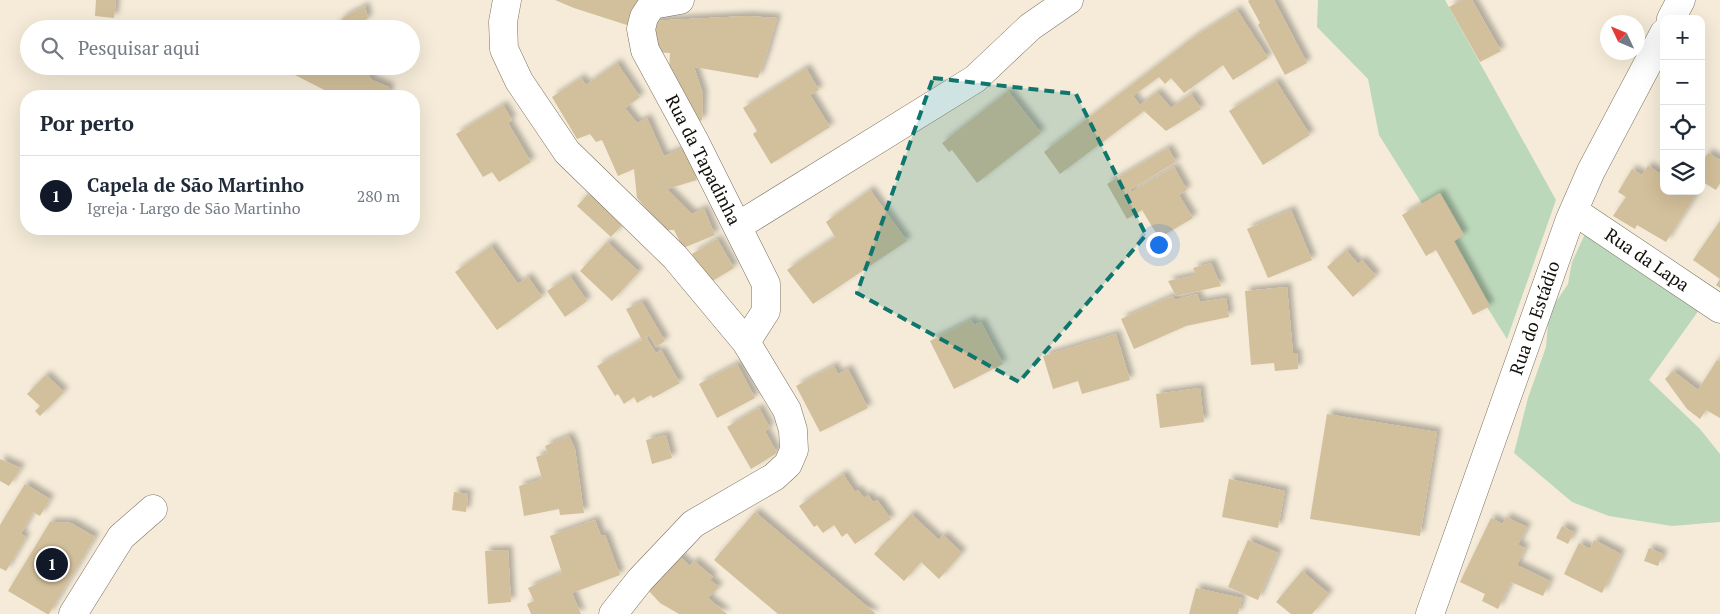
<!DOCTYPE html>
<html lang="pt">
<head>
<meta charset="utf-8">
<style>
	body { margin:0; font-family:"PT Serif",serif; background:#f6f6f7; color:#1f2937 }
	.controls { position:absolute; right:15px; top:15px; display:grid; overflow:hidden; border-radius:10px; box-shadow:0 5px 20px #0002 }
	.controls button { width:45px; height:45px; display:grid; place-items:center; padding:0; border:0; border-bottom:1px solid #e0e1e3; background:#fff; color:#1f2937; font:25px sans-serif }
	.compass { position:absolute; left:1600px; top:15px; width:45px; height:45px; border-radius:50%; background:#fff; box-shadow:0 5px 20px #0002; rotate:314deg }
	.you { position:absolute; left:1158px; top:244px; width:18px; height:18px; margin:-12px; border:4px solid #fff; border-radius:50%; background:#1a73e8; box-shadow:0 0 0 8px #1a73e833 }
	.badge { display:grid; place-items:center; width:32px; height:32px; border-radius:50%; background:#111827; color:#fff; font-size:16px; font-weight:700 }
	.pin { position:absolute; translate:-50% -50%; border:2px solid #fff; box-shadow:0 1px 5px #0006 }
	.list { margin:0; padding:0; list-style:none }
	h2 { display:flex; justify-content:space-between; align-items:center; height:65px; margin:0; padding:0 20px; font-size:21px }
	h2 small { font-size:16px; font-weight:400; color:#747a83 }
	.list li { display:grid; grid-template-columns:32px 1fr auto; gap:15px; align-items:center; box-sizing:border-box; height:80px; padding:0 20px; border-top:1px solid #e0e1e3 }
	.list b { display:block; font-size:19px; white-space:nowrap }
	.list p { margin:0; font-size:16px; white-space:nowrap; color:#747a83 }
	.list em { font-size:16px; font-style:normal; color:#747a83 }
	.icon { flex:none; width:28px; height:28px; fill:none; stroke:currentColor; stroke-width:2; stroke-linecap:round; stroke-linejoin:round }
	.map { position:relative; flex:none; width:1720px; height:614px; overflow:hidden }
	.search { position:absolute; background:#fff; box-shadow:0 5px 20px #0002; left:20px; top:20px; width:400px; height:55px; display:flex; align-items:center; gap:12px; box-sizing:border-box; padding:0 18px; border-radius:28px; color:#747a83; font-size:19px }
	.panel { position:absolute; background:#fff; box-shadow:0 5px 20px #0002; left:20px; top:90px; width:400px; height:145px; border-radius:20px }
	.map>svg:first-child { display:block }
	.green { fill:#bcd8ba }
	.building { fill:#d2bf9b; filter:url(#shadow) }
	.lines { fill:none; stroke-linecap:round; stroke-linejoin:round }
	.minor-casing { stroke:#7b7262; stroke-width:29 }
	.minor { stroke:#fff; stroke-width:28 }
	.marked { fill:#0f766e; fill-opacity:0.2; stroke:#0f766e; stroke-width:4; stroke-dasharray:10 6; stroke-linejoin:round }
	.labels { text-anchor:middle; stroke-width:4; stroke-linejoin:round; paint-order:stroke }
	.street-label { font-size:18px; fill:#110e08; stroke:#fff }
</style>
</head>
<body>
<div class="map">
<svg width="1720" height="614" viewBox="0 0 1720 614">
	<defs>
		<filter id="shadow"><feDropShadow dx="4.5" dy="-4.5" stdDeviation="2.5" flood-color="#0004"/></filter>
	</defs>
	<rect width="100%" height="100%" fill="#f5ebd8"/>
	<path class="green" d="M1318 0H1445L1556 200 1507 339 1379 135 1368 79 1317 27Z
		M1585 234 1699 310 1649 380 1700 429 1720 454V522L1672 526 1609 516 1572 502 1514 453 1528 398 1546 347 1549 312 1568 284 1572 262Z"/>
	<path class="building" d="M96 0H116L114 18 95 16Z
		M555 0H641L630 26 574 8Z
		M1250 0H1274L1307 63 1285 75 1258 25 1260 23 1248 1Z
		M1462 0H1472L1501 51 1480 62 1449 7Z
		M365 6 368 18 356 29H333L344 17Z
		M1237 10 1268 58 1233 80 1223 65 1184 93 1171 78 1165 84 1159 77 1133 96 1140 105 1157 92 1171 108 1191 94 1201 109 1166 131 1144 111 1060 174 1044 152 1194 37Z
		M748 16 777 18 766 56 758 78 694 67 703 94 702 120 690 125 669 75 670 53 653 52 649 21Z
		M617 63 640 97 625 108 637 123 647 118 664 156 684 148 697 180 667 189 692 214 704 209 715 235 683 248 674 230H665L637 198 634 169 618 176 602 140 596 142 590 134 577 139 552 97 581 78 586 85Z
		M285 66H362L372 80 389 87V96H336L293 74Z
		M806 68 819 90 810 95 830 127 771 164 753 134 757 131 743 108Z
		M1276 81 1310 135 1263 165 1229 111Z
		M1008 91 1041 133 977 183 952 150 949 152 942 143Z
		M503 105 512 120 508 123 531 162 499 182 492 172 483 177 456 134Z
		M1168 148 1176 162 1130 190 1131 192 1174 167 1187 190 1179 195 1193 218 1159 238 1142 210 1127 219 1107 184Z
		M1708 153 1720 160V183L1716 190 1701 181V164Z
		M1648 166 1664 176V191H1688L1695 196 1666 242 1637 225 1635 229 1613 216 1626 197 1618 192 1632 169 1642 175Z
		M870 190 907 241 813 304 787 270 835 237 826 222Z
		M1440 193 1464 235 1454 241 1490 306 1473 315 1436 250 1426 256 1402 215Z
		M588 194 622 225 611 237 577 206Z
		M1291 210 1312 260 1268 278 1247 229Z
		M1720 221V288L1716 285 1720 279 1693 260Z
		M717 239 734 268 709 283 692 254Z
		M607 242 639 272 612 301 580 271Z
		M491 246 518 284 528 277 542 297 497 330 455 272Z
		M1346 250 1358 264 1362 260 1376 276 1353 297 1327 267Z
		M1211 263 1221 286 1176 296 1168 281 1196 275 1193 268Z
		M570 276 587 301 565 317 547 291Z
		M1287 287 1293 353H1297L1298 369 1275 371 1274 363 1251 365 1245 291Z
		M1197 294 1200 302 1226 298 1229 317 1186 326 1134 349 1121 319 1173 296 1175 300Z
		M642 302 665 341 656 347 649 335 646 337 656 353 661 350 680 383 653 398 651 395 637 403 634 397 624 404 618 394 615 396 597 366 642 340 626 309Z
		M971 320 974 325 981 322 1003 364 954 389 930 341Z
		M1116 334 1130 380 1082 394 1078 381 1053 389 1043 356Z
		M1717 360 1720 362V418L1706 410 1700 419 1687 409 1665 379 1673 371 1698 390Z
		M737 364 755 398 717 418 699 384Z
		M834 366 838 374 848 369 868 408 820 432 796 386Z
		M46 375 64 392 40 416 35 411 40 406 27 394Z
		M1200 388 1204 422 1160 428 1156 394Z
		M759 408 770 428 765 431 777 453 751 469 727 427Z
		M1327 414 1437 432 1420 536 1310 519Z
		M666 435 672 458 652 464 646 440Z
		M569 436 575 449 584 513 560 515 559 509 524 516 519 486 542 479 536 457 548 453 545 446Z
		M0 459 21 468 9 486 0 481Z
		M843 474 855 492 858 490 864 498 868 495 873 502 877 500 891 519 855 544 847 533 842 537 834 525 823 533 817 525 814 527 799 506Z
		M1229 479 1285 491 1278 528 1222 517Z
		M25 484 50 499 40 516 33 512 21 534 26 537 6 571 0 568V525Z
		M454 492 468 494 466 512 452 510Z
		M755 512 876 614H778L714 560Z
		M911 514 939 540 943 535 962 553 939 579 921 562 904 581 874 554Z
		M1506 517 1527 527 1518 545 1525 548 1517 565 1550 581 1543 596 1511 582 1498 609 1482 601 1485 594 1460 582 1491 518 1503 524Z
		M595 520 601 536 605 535 620 575 572 593 581 614H531L527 604 534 601 528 588 562 573 550 536Z
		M50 522 71 523 95 537 49 614H47L8 591Z
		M1562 526 1574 532 1568 544 1556 538Z
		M1248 540 1278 553 1258 600 1228 587Z
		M1594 540 1621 554 1602 593 1564 574 1579 543 1590 549Z
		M1649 548 1663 554 1658 566 1644 561Z
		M508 550 511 602 488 604 485 551Z
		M678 555 690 566 694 561 713 577 710 580 719 587 708 598 727 614H679L660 603 647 589Z
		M1302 571 1329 594 1312 614H1291L1276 602Z
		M1196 588 1242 598 1238 614H1189Z"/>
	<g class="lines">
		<g class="minor-casing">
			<path id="minor" d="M507 0 503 22 504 49 519 81 567 152 675 257 746 342 787 410 793 430 794 450 788 464 774 477 693 524 640 580 613 614
				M680 0 652 5 644 17 641 29 645 50 695 142 766 284V311L746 342
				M1671 19 1681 0
				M1574 211 1720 309
				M738 226 975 79 1030 27 1069 0
				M73 614 121 537 153 509
				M1430 614 1570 219 1591 171 1664 33"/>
		</g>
		<use href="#minor" class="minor"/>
	</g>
	<path class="marked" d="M933 78 1076 94 1146 235 1019 382 857 293Z"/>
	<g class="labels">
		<g class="street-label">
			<text transform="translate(703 160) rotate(63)" y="6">Rua da Tapadinha</text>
			<text transform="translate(1647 260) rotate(34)" y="6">Rua da Lapa</text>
			<text transform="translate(1535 318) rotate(-71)" y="6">Rua do Estádio</text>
		</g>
	</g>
</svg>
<div class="controls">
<button>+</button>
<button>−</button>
<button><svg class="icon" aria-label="locate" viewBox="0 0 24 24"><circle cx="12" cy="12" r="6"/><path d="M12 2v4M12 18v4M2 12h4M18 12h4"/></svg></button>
<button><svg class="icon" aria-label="layers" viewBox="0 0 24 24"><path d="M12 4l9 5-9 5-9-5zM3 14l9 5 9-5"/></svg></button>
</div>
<svg class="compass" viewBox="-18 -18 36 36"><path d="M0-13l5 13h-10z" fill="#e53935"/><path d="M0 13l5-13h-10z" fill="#747a83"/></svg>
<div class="you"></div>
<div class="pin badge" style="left:52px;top:564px">1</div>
<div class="search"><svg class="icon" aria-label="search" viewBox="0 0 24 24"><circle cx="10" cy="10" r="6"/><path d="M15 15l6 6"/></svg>Pesquisar aqui</div>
<section class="panel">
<h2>Por perto<small></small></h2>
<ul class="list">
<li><span class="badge">1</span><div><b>Capela de São Martinho</b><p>Igreja · Largo de São Martinho</p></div><em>280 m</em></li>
</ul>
</section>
</div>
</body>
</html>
